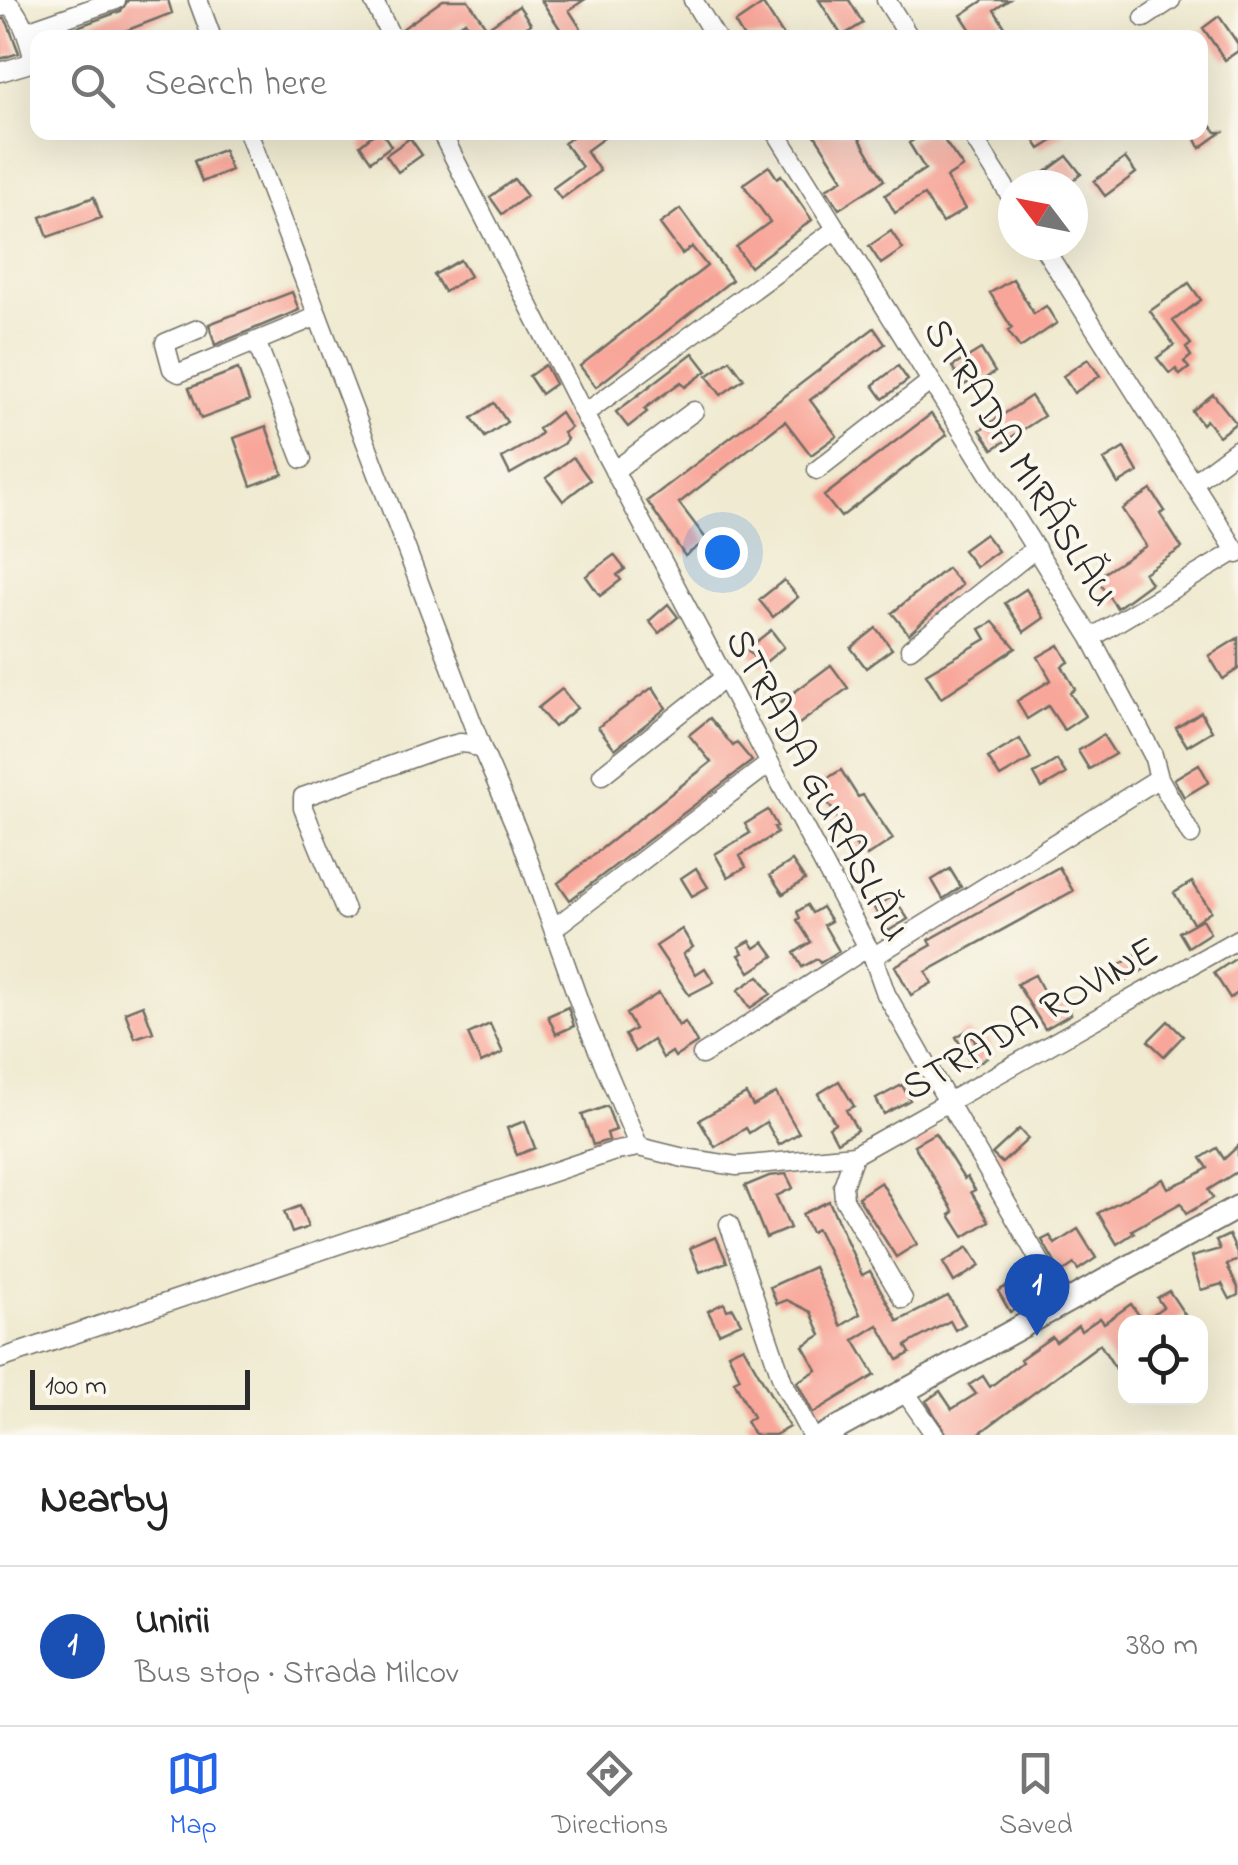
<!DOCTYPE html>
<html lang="en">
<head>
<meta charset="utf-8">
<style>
	body { margin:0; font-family:"Indie Flower",sans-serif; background:#f2f2f2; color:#222 }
	.controls { position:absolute; right:30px; bottom:30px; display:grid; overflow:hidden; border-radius:20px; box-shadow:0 10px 40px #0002 }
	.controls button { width:90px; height:90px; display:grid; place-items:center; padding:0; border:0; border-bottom:2px solid #e0e0e0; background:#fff; color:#222; font:50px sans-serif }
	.compass { position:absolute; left:998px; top:170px; width:90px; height:90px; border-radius:50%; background:#fff; box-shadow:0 10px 40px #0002; rotate:302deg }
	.scale { position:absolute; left:30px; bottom:25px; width:220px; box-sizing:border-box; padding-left:10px; border:5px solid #2b2b2b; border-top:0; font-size:28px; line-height:35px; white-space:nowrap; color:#2b2b2b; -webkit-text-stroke:8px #fbf7ec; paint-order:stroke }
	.you { position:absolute; left:722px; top:552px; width:35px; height:35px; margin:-25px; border:8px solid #fff; border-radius:50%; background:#1a73e8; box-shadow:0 0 0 15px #1a73e833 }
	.badge { display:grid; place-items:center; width:65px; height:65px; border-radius:50%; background:#2563eb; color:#fff; font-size:32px; font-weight:700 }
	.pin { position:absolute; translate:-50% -82px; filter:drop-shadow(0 2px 5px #0008) }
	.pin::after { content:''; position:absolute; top:52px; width:35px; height:30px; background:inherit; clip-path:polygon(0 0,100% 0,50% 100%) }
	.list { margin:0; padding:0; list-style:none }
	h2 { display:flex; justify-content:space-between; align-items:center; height:130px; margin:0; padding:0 40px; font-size:42px }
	h2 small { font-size:32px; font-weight:400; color:#767676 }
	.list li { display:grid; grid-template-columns:65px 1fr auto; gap:30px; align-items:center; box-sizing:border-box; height:160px; padding:0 40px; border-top:2px solid #e0e0e0 }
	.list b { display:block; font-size:38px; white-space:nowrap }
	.list p { margin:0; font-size:32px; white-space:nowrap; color:#767676 }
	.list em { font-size:32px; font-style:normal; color:#767676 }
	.icon { flex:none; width:55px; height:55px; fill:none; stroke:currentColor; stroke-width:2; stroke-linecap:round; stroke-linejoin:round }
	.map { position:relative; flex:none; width:1238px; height:1435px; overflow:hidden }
	.search { position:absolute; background:#fff; box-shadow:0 10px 40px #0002; left:30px; right:30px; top:30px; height:110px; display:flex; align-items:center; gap:25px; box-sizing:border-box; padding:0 35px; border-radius:20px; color:#767676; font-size:38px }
	.sheet { height:290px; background:#fff }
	nav { display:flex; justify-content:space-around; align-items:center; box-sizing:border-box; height:140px; border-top:2px solid #e0e0e0; background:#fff; font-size:28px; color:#767676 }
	nav a { display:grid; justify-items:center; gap:5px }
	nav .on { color:#2563eb }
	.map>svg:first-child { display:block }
	.building { fill:#f8a699 }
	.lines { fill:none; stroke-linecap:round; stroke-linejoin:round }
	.street-casing { stroke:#706e65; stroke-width:21 }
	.secondary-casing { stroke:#706e65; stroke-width:26 }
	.street { stroke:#fff; stroke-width:18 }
	.secondary { stroke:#fff; stroke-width:22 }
	.labels { text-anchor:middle; stroke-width:8; stroke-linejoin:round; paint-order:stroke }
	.street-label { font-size:40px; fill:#2b2b2b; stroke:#fbf7ec }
</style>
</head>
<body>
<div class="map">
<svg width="1238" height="1435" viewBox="0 0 1238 1435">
	<rect width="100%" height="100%" fill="#fbf7ec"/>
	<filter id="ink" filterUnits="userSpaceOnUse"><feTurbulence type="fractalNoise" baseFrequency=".01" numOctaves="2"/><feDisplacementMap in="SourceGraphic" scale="20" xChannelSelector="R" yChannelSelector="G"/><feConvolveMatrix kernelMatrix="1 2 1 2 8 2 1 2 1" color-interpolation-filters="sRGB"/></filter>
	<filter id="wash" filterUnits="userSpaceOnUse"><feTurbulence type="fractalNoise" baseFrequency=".0048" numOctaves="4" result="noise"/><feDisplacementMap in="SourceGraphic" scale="40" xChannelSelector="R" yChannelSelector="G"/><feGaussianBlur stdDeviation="2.25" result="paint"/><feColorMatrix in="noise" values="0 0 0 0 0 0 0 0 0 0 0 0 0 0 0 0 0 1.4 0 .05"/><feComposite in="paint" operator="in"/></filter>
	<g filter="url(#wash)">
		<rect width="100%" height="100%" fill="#efead0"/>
		<g id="blocks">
			<path class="building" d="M128 0H168L172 13 107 38H59L58 34 121 11Z
				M443 0H468L487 28 519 6 531 24 511 38H474L476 36 465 21 441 38H407L402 29Z
				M541 0H584L569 10 587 38H566Z
				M819 0H849L863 23 842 36Z
				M984 0H1009L994 10 1012 38H976L961 15Z
				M763 4 785 38H744L735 23Z
				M1219 16 1238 44V51L1225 60 1203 28Z
				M0 19H5L8 24 19 53 0 59Z
				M1200 111 1216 132H1222L1200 148 1193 132H1200Z
				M376 132H382L391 146 371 161 360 145Z
				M579 132H612L586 151 600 171 561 199 553 188 582 167 564 143Z
				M813 132H856L884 180 839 209 826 189 843 179Z
				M925 132H933L937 138 941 136 963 167 946 178 965 209 942 223 924 195 895 213 885 195 925 169 909 143Z
				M1029 132H1067L1040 149Z
				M410 138 422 155 398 172 386 155Z
				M223 150 231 170 202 182 194 161Z
				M1067 156 1081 174 1067 185H1046L1039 177Z
				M1125 158 1136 173 1105 196 1094 181Z
				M769 166 777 178 781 175 812 220 750 267 736 247 770 222 743 184Z
				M514 179 527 196 502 214 490 197Z
				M94 197 101 218 48 237 41 217Z
				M680 209 732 280 596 387 580 366 707 266 692 247 682 254 660 224Z
				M891 231 903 249 881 264 869 246Z
				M460 260 470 276 444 292 434 275Z
				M1013 279 1034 314 1046 306 1057 323 1020 348 1008 331 1012 328 990 293Z
				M1189 283 1201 300 1173 321 1191 344 1186 348 1191 356 1184 362 1189 368 1180 375 1176 369 1170 374 1157 358 1174 345 1150 311Z
				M292 292 299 310 215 345 209 324Z
				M874 328 885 344 810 400 837 436 811 455 785 421 679 503 707 540 685 556 647 501Z
				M981 349 995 372 976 384 973 380 964 385 952 367Z
				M693 353 707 371 685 387 681 382 644 409 647 412 628 427 616 412Z
				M1088 359 1100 376 1074 393 1063 376Z
				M730 360 744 379 721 395 707 376Z
				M545 365 555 384 541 394 529 376Z
				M898 366 908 380 883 399 873 385Z
				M238 369 249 401 201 419 189 388Z
				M1213 394 1236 423 1219 436 1206 420 1202 424 1192 411Z
				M1031 396 1044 416 993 449 980 430Z
				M494 403 507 422 485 437 472 418Z
				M560 412 571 428 563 433 567 439 563 444 510 474 502 458 535 439 541 433 538 429Z
				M931 414 947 435 841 517 824 496Z
				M266 426 283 474 251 486 234 438Z
				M1124 448 1138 472 1118 484 1104 460Z
				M573 457 590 480 563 501 546 478Z
				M1151 490 1165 511 1160 514 1182 548 1144 573 1151 583 1117 608 1096 578 1146 546 1122 509Z
				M985 534 998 551 976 567 963 550Z
				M614 555 625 569 617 575 621 580 600 596 586 576Z
				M947 568 962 585 909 634 892 613Z
				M784 580 798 597 773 617 759 600Z
				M1026 589 1044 618 1024 632 1005 603Z
				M668 604 678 617 659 633 649 621Z
				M993 622 1016 648 941 698 926 674 986 639 980 629Z
				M876 628 892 649 866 668 851 648Z
				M771 630 784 647 761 666 747 649Z
				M1238 638V669L1223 679 1209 656Z
				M1059 645 1069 662 1062 666 1075 689 1070 693 1085 716 1064 730 1048 706 1027 719 1017 701 1051 680 1038 657Z
				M831 665 848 688 799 724 781 702Z
				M653 687 666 708 615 749 598 727Z
				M562 689 577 708 554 727 538 708Z
				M1201 712 1212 731 1187 746 1176 728Z
				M710 718 733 746 737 743 752 761 570 900 558 883 711 762 689 735Z
				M1103 735 1115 754 1089 769 1078 751Z
				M1020 739 1031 759 1000 777 988 758Z
				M1057 760 1066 774 1042 788 1034 774Z
				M1199 764 1209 782 1184 797 1174 779Z
				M841 770 858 797 863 795 893 839 867 856 864 851 861 853 816 785Z
				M768 810 777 826 774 827 777 833 740 856 746 867 728 877 715 854 750 833 745 824Z
				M792 861 805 880 783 894 770 875Z
				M1059 867 1073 891 926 972 932 983 911 995 895 966 932 945 929 940Z
				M696 868 708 887 692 896 681 878Z
				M950 869 961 887 943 899 932 880Z
				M1192 882 1211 911 1193 923 1174 893Z
				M893 896 908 919 888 931 874 908Z
				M807 905 812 913 822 907 831 921 824 925 839 951 820 963 817 959 802 967 794 953 811 942 797 920 800 918 797 912Z
				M1202 919 1210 933 1188 947 1179 932Z
				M682 929 693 947 683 954 696 974 705 968 714 982 689 995 656 946Z
				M750 941 755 948 764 942 774 956 750 972 739 955 743 953 739 947Z
				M1137 954 1146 968 1122 983 1113 969Z
				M1238 957V993L1230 998 1214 973Z
				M1035 975 1049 1002 1060 996 1071 1014 1045 1029 1017 984Z
				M759 976 771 994 750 1008 738 990Z
				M659 993 679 1026 685 1022 697 1043 675 1057 672 1052 663 1058 653 1040 635 1052 625 1035 635 1029 626 1014Z
				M143 1005 153 1032 135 1038 125 1012Z
				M568 1007 574 1026 556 1034 548 1016Z
				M1168 1021 1183 1036 1164 1056 1148 1041Z
				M490 1024 503 1053 481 1063 468 1034Z
				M968 1030 976 1043 985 1037 994 1053 973 1066 956 1037Z
				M839 1081 854 1106 846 1110 857 1130 837 1142 829 1127 835 1123 818 1094Z
				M902 1085 910 1100 884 1114 876 1099Z
				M776 1093 799 1133 779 1145 766 1122 749 1133 746 1128 715 1147 699 1120 746 1094 753 1106Z
				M607 1106 616 1130 607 1133 609 1140 593 1145 582 1115Z
				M525 1121 535 1148 517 1155 507 1128Z
				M1019 1129 1028 1139 1002 1163 992 1154Z
				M935 1133 964 1179 967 1177 975 1190 971 1192 989 1221 964 1237 950 1215 954 1212 914 1145Z
				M1238 1146V1171L1208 1190 1213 1198 1186 1214 1181 1203 1132 1230 1134 1233 1117 1244 1098 1213 1163 1179 1168 1188 1189 1179 1208 1168 1201 1158 1217 1148 1224 1159Z
				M786 1174 793 1188 776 1196 790 1228 766 1238 745 1186 769 1176Z
				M881 1182 917 1244 896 1257 858 1197Z
				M829 1201 862 1275 870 1271 898 1321 948 1296 965 1324 955 1330 950 1321 910 1343 906 1346 910 1353 898 1360 878 1325 854 1340 875 1375 813 1413 797 1382 817 1370 803 1346 821 1335 811 1312 787 1300 777 1304 770 1287 814 1267 841 1326 860 1314 817 1229 811 1232 802 1214Z
				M300 1206 308 1227 292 1233 284 1212Z
				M1078 1229 1096 1258 1078 1270 1074 1264 1061 1273 1042 1240 1050 1236 1055 1244Z
				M1229 1235 1238 1255V1260L1227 1265 1238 1288V1295L1230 1299 1222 1284 1201 1290 1191 1257 1220 1249 1216 1241Z
				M716 1237 727 1262 700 1272 690 1248Z
				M968 1247 980 1266 954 1282 943 1263Z
				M1019 1279 1032 1299 1010 1312 998 1291Z
				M1169 1291 1185 1315 1175 1322H1126V1366L1117 1371 1100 1344 977 1435H947L926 1401 940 1391 952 1409 976 1394 969 1385 983 1376 990 1387 1022 1362 1020 1359 1052 1337 1056 1342 1078 1326 1081 1331 1100 1318 1104 1323 1131 1304 1143 1321 1163 1307 1157 1298Z
				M724 1303 727 1310 733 1308 741 1323 719 1333 708 1311Z
				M743 1346 789 1427 775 1435H754L746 1421 753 1417 734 1381 740 1378 728 1353Z"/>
		</g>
	</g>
	<g filter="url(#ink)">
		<use href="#blocks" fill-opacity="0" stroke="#706e65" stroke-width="2.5"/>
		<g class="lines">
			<g class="street-casing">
				<path id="street" d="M198 0 212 38
					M373 0 392 38
					M693 0 716 38
					M886 0 910 38
					M0 7 11 6C23 21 28 38 33 57L27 64 0 72
					M1144 18 1171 0
					M27 31 116 0
					M248 132 483 751
					M441 132 584 414 873 957 886 994 1064 1303
					M776 132 1091 638 1153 755 1159 778 1191 835
					M970 132 1013 200
					M1042 245 1238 554
					M198 329 165 343 172 369 179 373 318 316
					M256 341 302 459
					M584 414 836 229
					M817 470 931 381
					M614 471 694 411
					M1194 482 1238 449
					M1091 638 1236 551
					M910 649 1036 548
					M602 775 724 678
					M345 910 303 808V797L437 749 460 743 471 744 483 751 521 839 587 1024 639 1147
					M554 928 770 763
					M873 957 1159 778
					M702 1055 868 947
					M854 1155 843 1186 844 1199 903 1299
					M729 1224 783 1382 811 1435
					M0 1359 612 1152 639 1147 684 1158 737 1166 854 1155 1238 939
					M905 1392 935 1435"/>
			</g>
			<g class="secondary-casing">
				<path id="secondary" d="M825 1435 1238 1207"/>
			</g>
			<use href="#street" class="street"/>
			<use href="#secondary" class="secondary"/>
		</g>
	</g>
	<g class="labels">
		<g class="street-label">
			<text transform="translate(1022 461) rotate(58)" y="14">STRADA MIRĂSLĂU</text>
			<text transform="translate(819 784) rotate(62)" y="14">STRADA GURASLĂU</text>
			<text transform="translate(1029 1017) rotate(-30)" y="14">STRADA ROVINE</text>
		</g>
	</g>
</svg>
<div class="controls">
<button><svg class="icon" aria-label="locate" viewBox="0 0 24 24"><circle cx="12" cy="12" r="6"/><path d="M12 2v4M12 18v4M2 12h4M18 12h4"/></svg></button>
</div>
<svg class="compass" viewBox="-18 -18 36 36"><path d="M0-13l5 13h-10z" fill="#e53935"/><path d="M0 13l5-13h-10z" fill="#767676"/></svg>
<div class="scale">100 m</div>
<div class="you"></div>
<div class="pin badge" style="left:1037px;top:1336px;background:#1a4fb4">1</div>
<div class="search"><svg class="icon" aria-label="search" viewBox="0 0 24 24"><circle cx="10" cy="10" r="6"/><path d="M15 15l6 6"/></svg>Search here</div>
</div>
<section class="sheet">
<h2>Nearby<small></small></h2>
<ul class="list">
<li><span class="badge" style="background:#1a4fb4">1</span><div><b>Unirii</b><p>Bus stop · Strada Milcov</p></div><em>380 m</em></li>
</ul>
</section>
<nav>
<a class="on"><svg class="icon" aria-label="map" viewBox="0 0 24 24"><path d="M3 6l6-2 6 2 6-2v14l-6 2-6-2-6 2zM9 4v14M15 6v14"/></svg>Map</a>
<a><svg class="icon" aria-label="directions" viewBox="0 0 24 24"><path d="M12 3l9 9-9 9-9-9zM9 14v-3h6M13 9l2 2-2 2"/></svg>Directions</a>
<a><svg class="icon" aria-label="saved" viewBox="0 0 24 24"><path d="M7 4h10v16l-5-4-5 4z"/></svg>Saved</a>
</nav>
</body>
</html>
